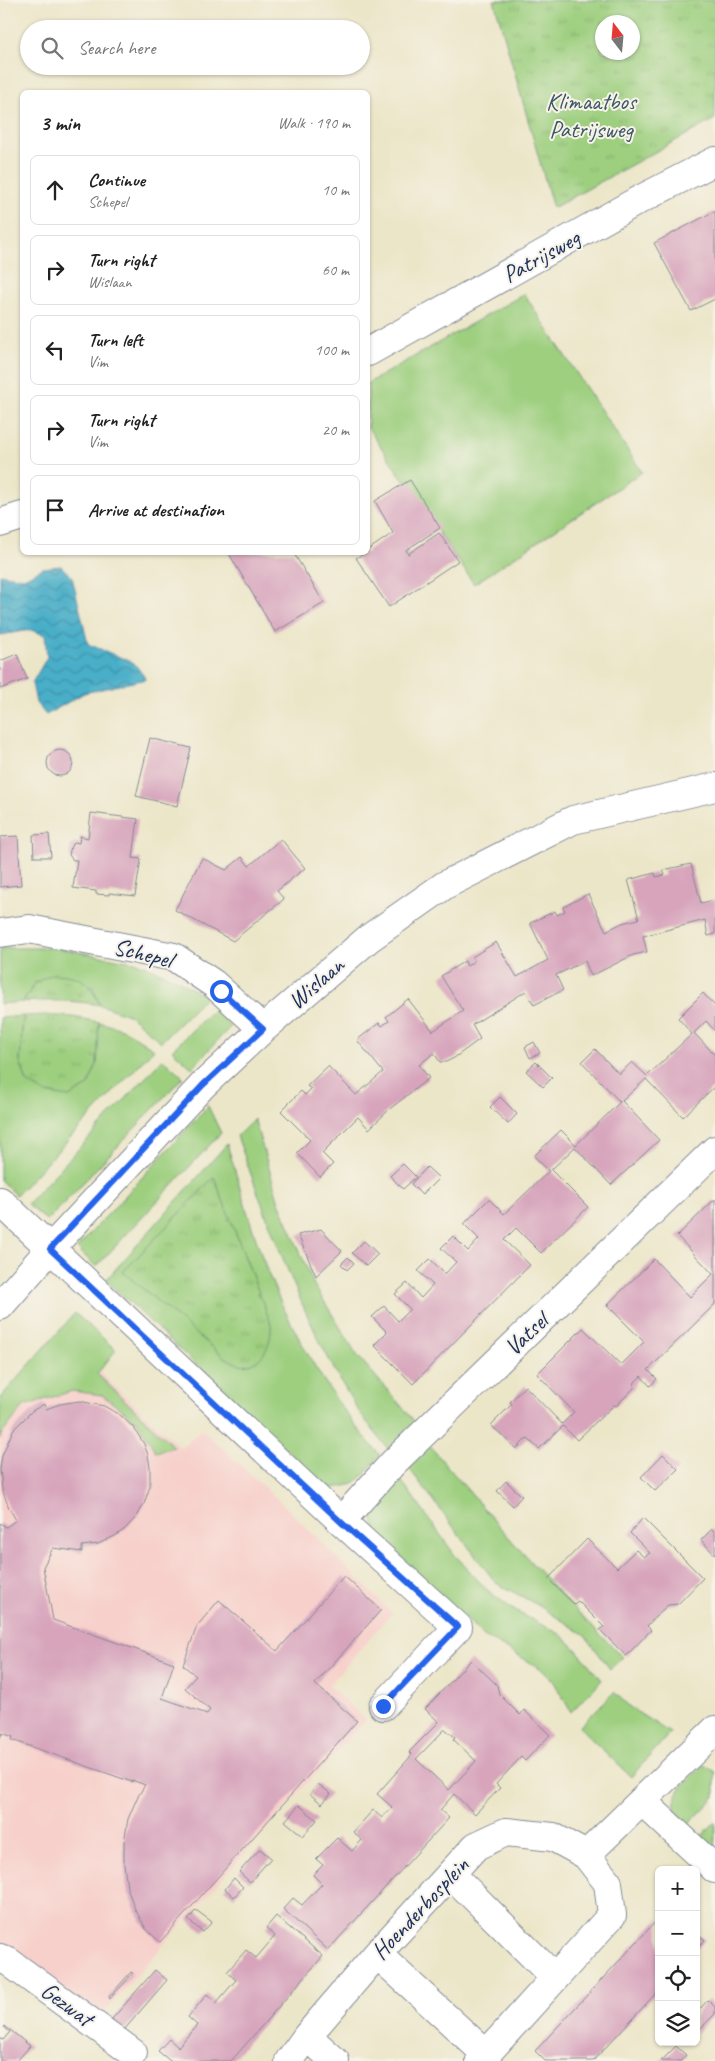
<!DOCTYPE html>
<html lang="en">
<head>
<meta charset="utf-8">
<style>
	body { margin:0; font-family:Caveat,sans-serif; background:#f6f6f6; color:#222 }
	.controls { position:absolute; right:15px; bottom:15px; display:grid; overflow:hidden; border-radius:8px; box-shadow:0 1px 4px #0004 }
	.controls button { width:45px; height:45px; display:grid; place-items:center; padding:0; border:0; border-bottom:1px solid #e0e0e0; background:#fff; color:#222; font:25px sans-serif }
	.compass { position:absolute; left:595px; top:15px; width:45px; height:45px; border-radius:50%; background:#fff; box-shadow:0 1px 4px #0004; rotate:344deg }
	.stop { position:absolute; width:15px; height:15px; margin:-11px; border:4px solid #2563eb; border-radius:50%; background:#fff }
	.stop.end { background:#2563eb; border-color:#fff; box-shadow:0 1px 5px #0008 }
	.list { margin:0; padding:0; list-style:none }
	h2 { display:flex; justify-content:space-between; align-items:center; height:65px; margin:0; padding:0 20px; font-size:21px }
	h2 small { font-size:16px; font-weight:400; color:#767676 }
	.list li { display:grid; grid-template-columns:32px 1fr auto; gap:15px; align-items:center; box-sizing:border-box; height:70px; margin:0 10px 10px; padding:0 10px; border:1px solid #e0e0e0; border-radius:8px }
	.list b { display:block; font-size:19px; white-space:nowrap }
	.list p { margin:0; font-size:16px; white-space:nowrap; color:#767676 }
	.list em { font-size:16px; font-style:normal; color:#767676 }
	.icon { flex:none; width:28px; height:28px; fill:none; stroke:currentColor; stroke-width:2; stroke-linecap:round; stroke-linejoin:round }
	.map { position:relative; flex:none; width:715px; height:2061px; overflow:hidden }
	.search { position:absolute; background:#fff; box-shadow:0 1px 4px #0004; left:20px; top:20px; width:350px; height:55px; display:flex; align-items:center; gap:12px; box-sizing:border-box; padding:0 18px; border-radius:28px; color:#767676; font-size:19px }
	.panel { position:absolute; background:#fff; box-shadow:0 1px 4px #0004; left:20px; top:90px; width:350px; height:465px; border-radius:8px }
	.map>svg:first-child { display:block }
	.built { fill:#f7d0cb }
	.green { fill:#9dcf7f; stroke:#5c7f6e }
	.park { fill:url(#park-tufts); stroke:#5c7f6e; fill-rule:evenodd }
	.water { fill:url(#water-waves); stroke:#326e93 }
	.building { fill:#d7a4bc; fill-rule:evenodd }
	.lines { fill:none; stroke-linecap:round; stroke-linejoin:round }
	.minor-casing { stroke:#848a94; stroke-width:30 }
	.minor { stroke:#fff; stroke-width:28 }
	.route { stroke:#2563eb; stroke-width:6 }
	.labels { text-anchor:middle; stroke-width:4; stroke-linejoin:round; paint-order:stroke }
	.park-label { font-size:24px; fill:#3c5766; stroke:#f7f3e8 }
	.street-label { font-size:24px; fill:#1b2f5e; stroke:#f7f3e8 }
</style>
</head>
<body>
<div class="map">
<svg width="715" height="2061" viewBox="0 0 715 2061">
	<defs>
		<pattern id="park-tufts" width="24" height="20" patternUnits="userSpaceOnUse" patternTransform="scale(1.25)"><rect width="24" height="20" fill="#9dcf7f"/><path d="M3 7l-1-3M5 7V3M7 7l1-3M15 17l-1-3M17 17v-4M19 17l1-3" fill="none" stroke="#87b270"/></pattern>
		<pattern id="water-waves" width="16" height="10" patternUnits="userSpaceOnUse" patternTransform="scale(1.25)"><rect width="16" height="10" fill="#48aec8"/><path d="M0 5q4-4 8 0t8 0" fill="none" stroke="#3b8ea6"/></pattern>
	</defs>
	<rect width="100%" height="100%" fill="#f7f3e8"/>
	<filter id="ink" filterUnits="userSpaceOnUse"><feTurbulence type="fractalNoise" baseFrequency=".02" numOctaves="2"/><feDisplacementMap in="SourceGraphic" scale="10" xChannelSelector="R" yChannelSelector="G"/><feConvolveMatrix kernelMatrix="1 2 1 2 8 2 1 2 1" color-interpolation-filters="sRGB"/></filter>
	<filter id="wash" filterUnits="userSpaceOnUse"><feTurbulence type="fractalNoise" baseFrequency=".0096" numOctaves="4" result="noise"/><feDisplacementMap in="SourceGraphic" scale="20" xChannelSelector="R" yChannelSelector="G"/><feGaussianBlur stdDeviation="1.12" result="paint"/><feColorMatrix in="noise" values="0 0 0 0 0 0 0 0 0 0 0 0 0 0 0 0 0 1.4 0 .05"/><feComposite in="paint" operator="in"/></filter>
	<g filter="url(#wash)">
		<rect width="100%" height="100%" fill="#ece6c9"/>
		<path class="built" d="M68 1343 181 1448 201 1429 289 1510 392 1613 328 1686 366 1720 299 1792 100 2017 0 1942V1427Z"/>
		<path class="green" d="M524 294 642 472 474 584 368 428V383Z
			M2 948H57L139 963 174 978 206 997 161 1042 131 1016 100 1005 92 987 35 983 23 1002 0 1004V949Z
			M214 1009 231 1026 192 1068 172 1050Z
			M23 1016 20 1062 97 1064 99 1022 125 1030 154 1049 16 1195 0 1180V1018Z
			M163 1059 183 1077 47 1221 27 1204Z
			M208 1106 221 1133 96 1267 77 1248Z
			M254 1119 279 1202 314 1285 357 1355 415 1422 388 1449C375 1432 360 1415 350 1397 301 1315 270 1226 237 1136Z
			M227 1144C242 1193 255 1244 276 1292 304 1353 336 1405 380 1455 361 1478 359 1487 327 1488L106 1280Z
			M75 1313 116 1350 97 1374 174 1447 156 1452 137 1421 102 1395 72 1391 24 1406 1 1435 0 1439V1398Z
			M429 1445C492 1518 553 1591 623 1657L610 1669 585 1635 536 1604 496 1583 408 1467Z
			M398 1476 454 1554 486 1589 515 1611 560 1634 574 1647 602 1680 571 1712 554 1682 540 1668 484 1636 380 1537C363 1507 378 1498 398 1476Z
			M614 1692 631 1708 670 1733 631 1777 579 1727Z
			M704 1765 715 1772V1797L685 1828C661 1801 683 1784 704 1765Z
			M715 1822V1855L698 1840Z"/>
		<path class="park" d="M494 0H715V119L553 208ZM632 22V52H602V22Z
			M52 974C80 975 88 979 100 1005 73 1000 49 1000 23 1002L35 983Z
			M44 1015 73 1017 99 1022 97 1064 88 1086 69 1097 45 1093 27 1082 20 1062 23 1016Z
			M214 1177 271 1324C272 1342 263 1369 239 1364 234 1363 229 1359 224 1357L123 1272Z"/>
		<path class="water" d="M61 566 72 577 88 644 134 663 146 679 84 693 46 715 36 703 32 683 47 657 45 635 31 630 0 635V574L24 578 43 568Z"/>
		<g id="blocks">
			<path class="building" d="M715 211V299L691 311 654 243Z
				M410 480 440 528 406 550 408 554 439 533 458 561 389 607 356 558 368 552V550L393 533 375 501Z
				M228 552H293L324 603 275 632Z
				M17 654 27 679 0 689V661Z
				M150 738 191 748 177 806 136 796Z
				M47 763a13 13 0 1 1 26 0a13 13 0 1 1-26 0Z
				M91 813 138 819 133 858 141 859 135 896 109 893V895L96 894V891L73 888 77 860H73L69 855 71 846 75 842 79 843 80 836 88 838Z
				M49 834 51 857H34L33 835Z
				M18 836 21 885 0 887V837Z
				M281 839 305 868 277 891 284 899 233 941 175 910 202 858 226 870 242 857 249 866Z
				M691 864 701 903 715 900V934L708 936 705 920 643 936 647 952 633 955 591 976 585 961 556 975 563 990 534 1005 526 991 472 1025 480 1039 454 1058 446 1062H440L434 1053 419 1065 429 1078 391 1108 369 1129 358 1117 322 1153 333 1164 320 1177 297 1153 310 1140 281 1111 301 1091 305 1095 311 1089 307 1086 328 1066 356 1095 383 1072 357 1040 379 1023 382 1026 389 1021 386 1017 408 999 433 1031 463 1011 441 976 465 961 467 966 474 961 472 957 496 942 517 977 548 960 530 923 555 911 557 915 565 911 563 907 588 894 606 931 622 923 639 919 628 880 655 873 656 877 665 875 663 870Z
				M703 993 715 1006V1031L706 1021 694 1033 715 1055V1086L683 1117 646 1079 622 1101 659 1140 611 1185 575 1147 551 1170 588 1207 541 1253 516 1228 504 1240 530 1265 413 1384 374 1345 387 1332 372 1317 384 1306 398 1321 410 1309 395 1294 407 1283 421 1298 433 1285 418 1271 430 1259 445 1274 456 1262 441 1248 453 1236 468 1251 479 1239 464 1224 489 1199 504 1214 549 1171 534 1156 561 1130 576 1145 620 1102 582 1062 595 1049 619 1074 632 1062 647 1076 692 1034 678 1018Z
				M534 1042 540 1053 530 1058 525 1047Z
				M536 1062 552 1078 543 1087 526 1071Z
				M500 1097 517 1114 508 1124 490 1107Z
				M403 1164 416 1177 403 1189 390 1176Z
				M427 1167 439 1178 422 1195 411 1184Z
				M715 1199V1304L648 1370 657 1379 650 1386 641 1376 635 1382 634 1388 616 1406 614 1405 577 1440 563 1426 539 1449 527 1438 516 1449 491 1425 512 1404 510 1402 525 1386 562 1424 574 1412 537 1374 583 1328 621 1365 644 1342 607 1305 654 1259 690 1297 713 1274 677 1236Z
				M321 1229 342 1251 316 1276 298 1235Z
				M364 1241 378 1254 366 1266 352 1253Z
				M348 1257 354 1263 347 1270 341 1264Z
				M79 1401 104 1406 120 1415 134 1428 144 1444 148 1455 150 1467V1486L144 1504 138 1515 125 1529 115 1536 98 1544 82 1546V1552L53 1548 43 1567 53 1620 174 1663 162 1698 207 1714 210 1710 185 1688 196 1676 183 1665 197 1626 219 1600 277 1651 344 1576 381 1610 315 1684 357 1721 160 1942 146 1929 135 1909 127 1888 124 1864V1842L128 1819 137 1798 145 1785 132 1780V1782L12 1740 13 1737 2 1733 0 1738V1523L6 1527 16 1520 9 1508 2 1489 0 1469 2 1456 13 1430 32 1411 44 1404 46 1409 60 1404Z
				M663 1454 678 1469 655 1491 641 1477Z
				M506 1481 522 1496 513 1506 497 1491Z
				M643 1518 703 1578 678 1604 668 1605 659 1613 647 1626 651 1630 626 1656 600 1630 604 1627 578 1601 574 1604 548 1579 587 1539 617 1568 636 1550 644 1557 650 1553 630 1533Z
				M712 1529 715 1533V1555L701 1540Z
				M471 1660 497 1685 499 1694 520 1715 524 1710 550 1735 525 1761 521 1757 496 1784 500 1788 475 1814 454 1794 440 1810 449 1818 328 1950 283 1909 293 1898 302 1905 322 1884 313 1875 323 1865 316 1859 337 1838 352 1851 362 1840 353 1832 373 1810 382 1818 392 1807 377 1794 412 1755 409 1752 439 1722 425 1709ZM445 1729 455 1737 453 1739 476 1761 449 1790 416 1759Z
				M318 1784 331 1794 322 1804 310 1794Z
				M299 1805 317 1820 303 1836 285 1821Z
				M260 1849 271 1858 250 1882 239 1872Z
				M234 1878 243 1887 234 1897 225 1889Z
				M196 1910 212 1922 203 1932 188 1920Z
				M276 1916 323 1956 231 2061H170L158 2051 169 2039 178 2047 197 2025 188 2017 207 1994 216 2003 236 1980 227 1972 246 1950 256 1958 275 1936 266 1928Z
				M659 1918V1990L593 2061H545L535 2051Z
				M696 1932 705 1940 696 1950Z
				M155 1970 167 1980 124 2030 112 2019Z
				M131 1972 133 1973 110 1999 109 1997Z
				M708 2000 715 2007V2014L696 2033V2013Z
				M5 2026 30 2046 17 2061H0V2038L3 2040 10 2032 4 2027Z
				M676 2046 686 2055 681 2061H661Z"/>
		</g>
	</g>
	<g filter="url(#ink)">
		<use href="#blocks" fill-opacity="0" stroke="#848a94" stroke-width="1"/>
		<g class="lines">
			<g class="minor-casing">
				<path id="minor" d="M368 352 639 200 715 161
					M0 523 22 516
					M0 933 29 929 174 957 214 984 263 1029
					M0 1201 341 1521 458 1627 383 1706
					M0 1306 50 1249 203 1085 263 1029 368 939 445 885 573 820 715 787
					M341 1521 393 1463 715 1150
					M642 1801 715 1869
					M586 1855 715 1730
					M451 1874 554 1977
					M377 1954 486 2054
					M0 1958 9 1962 133 2053
					M307 2036 335 2061
					M289 2061 307 2036 377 1954 476 1846 506 1832 553 1837 586 1855 608 1883 612 1915 480 2061"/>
			</g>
			<use href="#minor" class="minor"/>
		</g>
	</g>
	<g class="lines" filter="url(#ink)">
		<path class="route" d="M221 991 263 1029 203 1085 50 1249 341 1522 458 1627 383 1706"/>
	</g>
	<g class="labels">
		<g class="park-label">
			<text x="591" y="109">Klimaatbos<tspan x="591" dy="28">Patrijsweg</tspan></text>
		</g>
		<g class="street-label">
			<text transform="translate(541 256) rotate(-29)" y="8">Patrijsweg</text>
			<text transform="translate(143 953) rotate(14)" y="8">Schepel</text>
			<text transform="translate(316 983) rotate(-41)" y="8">Wislaan</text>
			<text transform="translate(526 1334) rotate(-44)" y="8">Vatsel</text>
			<text transform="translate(420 1908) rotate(-47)" y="8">Hoenderbosplein</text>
			<text transform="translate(67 2004) rotate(36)" y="8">Gezwat</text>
		</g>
	</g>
</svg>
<div class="controls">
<button>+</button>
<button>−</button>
<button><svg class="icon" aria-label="locate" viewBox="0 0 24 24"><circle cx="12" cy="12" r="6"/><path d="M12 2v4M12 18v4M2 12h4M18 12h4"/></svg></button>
<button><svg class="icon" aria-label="layers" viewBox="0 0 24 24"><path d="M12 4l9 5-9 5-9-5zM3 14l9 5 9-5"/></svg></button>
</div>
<svg class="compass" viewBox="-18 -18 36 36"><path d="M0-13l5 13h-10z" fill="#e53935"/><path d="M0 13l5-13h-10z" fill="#767676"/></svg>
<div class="stop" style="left:221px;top:991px"></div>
<div class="stop end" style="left:383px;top:1706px"></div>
<div class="search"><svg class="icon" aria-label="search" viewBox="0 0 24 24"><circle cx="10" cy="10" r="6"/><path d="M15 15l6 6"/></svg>Search here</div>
<section class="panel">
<h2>3 min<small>Walk · 190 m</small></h2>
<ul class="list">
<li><svg class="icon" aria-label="ahead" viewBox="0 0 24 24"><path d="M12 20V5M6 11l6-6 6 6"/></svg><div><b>Continue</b><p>Schepel</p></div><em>10 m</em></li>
<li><svg class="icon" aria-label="right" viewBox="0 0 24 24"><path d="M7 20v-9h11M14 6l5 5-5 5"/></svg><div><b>Turn right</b><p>Wislaan</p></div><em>60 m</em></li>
<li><svg class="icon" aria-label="left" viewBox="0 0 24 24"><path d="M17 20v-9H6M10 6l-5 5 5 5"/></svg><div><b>Turn left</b><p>Vim</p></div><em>100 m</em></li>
<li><svg class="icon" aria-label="right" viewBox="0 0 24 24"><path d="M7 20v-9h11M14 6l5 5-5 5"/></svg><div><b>Turn right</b><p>Vim</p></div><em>20 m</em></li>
<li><svg class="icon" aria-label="arrive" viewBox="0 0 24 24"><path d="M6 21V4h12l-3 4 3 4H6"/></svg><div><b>Arrive at destination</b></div></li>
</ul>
</section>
</div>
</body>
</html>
